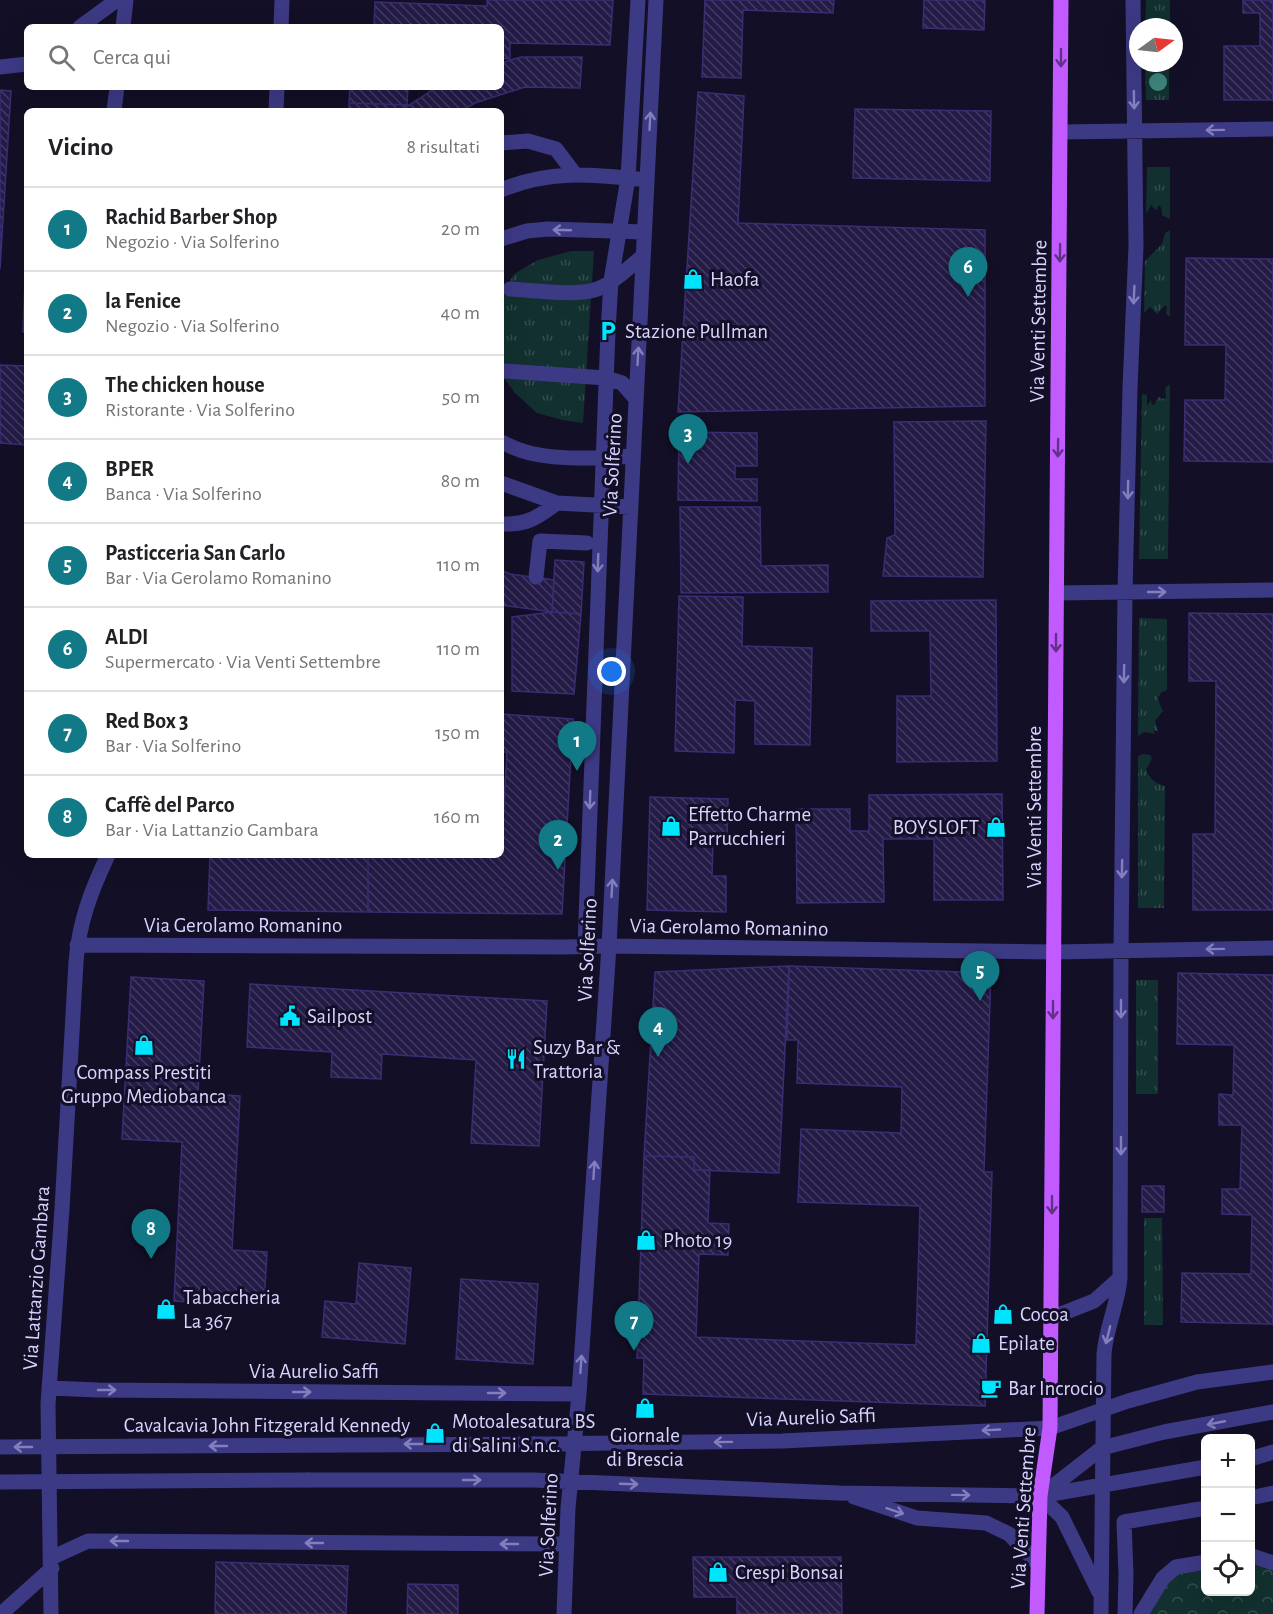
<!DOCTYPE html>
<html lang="it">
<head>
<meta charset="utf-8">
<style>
	body { margin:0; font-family:"Alegreya Sans",sans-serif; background:#f2f2f2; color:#202124 }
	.controls { position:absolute; right:18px; bottom:18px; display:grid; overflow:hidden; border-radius:9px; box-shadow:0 6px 24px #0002 }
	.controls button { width:54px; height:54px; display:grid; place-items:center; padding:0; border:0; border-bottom:2px solid #e0e0e0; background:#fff; color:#202124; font:30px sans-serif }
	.compass { position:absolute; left:1129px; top:18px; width:54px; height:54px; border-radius:50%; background:#fff; box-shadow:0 6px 24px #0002; rotate:75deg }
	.you { position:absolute; left:612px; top:672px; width:21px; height:21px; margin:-15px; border:4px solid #fff; border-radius:50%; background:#1a73e8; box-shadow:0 0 0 9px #1a73e833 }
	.badge { display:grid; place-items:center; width:39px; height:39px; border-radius:50%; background:#127987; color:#fff; font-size:20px; font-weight:700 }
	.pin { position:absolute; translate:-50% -50px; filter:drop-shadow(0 2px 3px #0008) }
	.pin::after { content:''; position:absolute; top:32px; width:21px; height:18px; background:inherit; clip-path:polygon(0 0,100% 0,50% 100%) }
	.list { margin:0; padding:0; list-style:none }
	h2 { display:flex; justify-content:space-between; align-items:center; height:78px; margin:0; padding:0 24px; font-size:26px }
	h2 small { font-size:20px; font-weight:400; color:#757577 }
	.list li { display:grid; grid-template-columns:39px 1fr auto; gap:18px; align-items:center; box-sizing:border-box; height:84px; padding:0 24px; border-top:2px solid #e0e0e0 }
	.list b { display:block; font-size:22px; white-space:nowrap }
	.list p { margin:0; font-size:20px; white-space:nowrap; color:#757577 }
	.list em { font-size:20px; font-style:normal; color:#757577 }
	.icon { flex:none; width:33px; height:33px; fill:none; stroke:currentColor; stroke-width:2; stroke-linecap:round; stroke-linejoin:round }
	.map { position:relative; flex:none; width:1273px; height:1614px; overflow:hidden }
	.search { position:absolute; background:#fff; box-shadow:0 6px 24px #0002; left:24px; top:24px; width:480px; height:66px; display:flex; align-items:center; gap:15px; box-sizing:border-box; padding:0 21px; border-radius:9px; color:#757577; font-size:22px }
	.panel { position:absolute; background:#fff; box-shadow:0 6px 24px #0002; left:24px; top:108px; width:480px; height:750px; border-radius:9px }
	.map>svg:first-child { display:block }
	.grass { fill:url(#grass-tufts) }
	.park { fill:url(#park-crowns) }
	.building { fill:url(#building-back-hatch); stroke:#3b2d73; stroke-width:1.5 }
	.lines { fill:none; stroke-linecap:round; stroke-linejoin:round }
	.minor { stroke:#3d3a85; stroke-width:15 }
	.major { stroke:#c25bff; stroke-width:15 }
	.minor-bridge { stroke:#3d3a85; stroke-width:15 }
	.tree { fill:#3d827b }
	.oneway { stroke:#623188 }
	.oneway2 { stroke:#837fbc }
	.labels { text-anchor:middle; stroke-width:6; stroke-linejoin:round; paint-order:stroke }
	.poi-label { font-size:21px; fill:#d9d4ff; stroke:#130f26; text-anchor:start }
	.street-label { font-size:21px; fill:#d9d4ff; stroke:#130f26 }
</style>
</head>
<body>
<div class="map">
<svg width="1273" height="1614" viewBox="0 0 1273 1614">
	<defs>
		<pattern id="grass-tufts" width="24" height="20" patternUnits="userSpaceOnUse" patternTransform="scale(1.5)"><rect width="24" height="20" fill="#12302f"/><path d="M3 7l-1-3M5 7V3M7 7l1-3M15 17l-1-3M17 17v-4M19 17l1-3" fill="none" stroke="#344d4e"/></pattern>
		<pattern id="park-crowns" width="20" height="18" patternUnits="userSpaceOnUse" patternTransform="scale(1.5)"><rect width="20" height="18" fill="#12302f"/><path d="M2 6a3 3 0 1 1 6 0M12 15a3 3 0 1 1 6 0" fill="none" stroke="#344d4e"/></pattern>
		<pattern id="building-back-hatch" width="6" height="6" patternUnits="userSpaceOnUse" patternTransform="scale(1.5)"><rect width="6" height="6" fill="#241b47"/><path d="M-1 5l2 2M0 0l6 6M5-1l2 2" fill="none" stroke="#433b63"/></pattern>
	</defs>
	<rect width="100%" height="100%" fill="#130f26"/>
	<path class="grass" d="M1146 0H1170V27H1145Z
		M1145 63H1169V100H1146Z
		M1147 167H1170V219L1162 215V209L1159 205 1156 210 1151 205 1146 214Z
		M1170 230V317L1166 314 1167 307 1165 305 1157 314 1150 307 1144 313 1145 261 1162 244 1165 233Z
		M571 251H594L583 423 562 420 537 413 515 393 501 374V297L514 274 538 260Z
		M1170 384 1168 559H1139L1142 394 1147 395V406L1151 400 1152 405 1155 404 1158 397 1164 399 1166 397 1165 388Z
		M1139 618 1167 619V690C1153 695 1159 702 1163 711L1155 721 1158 732 1153 730 1155 734 1144 732 1138 736Z
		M1143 754 1150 755 1152 758 1146 770C1149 778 1157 785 1165 786L1164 908H1138V756Z
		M1136 980H1158V1094H1136Z
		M1144 1218H1162L1163 1325H1144Z"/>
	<path class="park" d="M1251 1555 1273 1563V1614H1141L1163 1578 1205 1562 1206 1592H1250Z"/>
	<path class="building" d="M487 0H613L610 45 510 43V59L501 58V27H374L375 2 487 6Z
		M705 0H834L833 13 743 10 741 78 702 77Z
		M924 0H985L984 30 923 28Z
		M1243 0H1273V100H1224V46H1260V13H1243Z
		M521 57H582L580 88 525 87 475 103 461 111H400L437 87H501V63Z
		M350 87H408L407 105 349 103Z
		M0 90 11 91 0 269Z
		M698 92 744 96 738 223 985 230V406L678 412Z
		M349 103 407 105 400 111H349Z
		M855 109 991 111 990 181 853 178Z
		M27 225V332H23Z
		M1186 258 1273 259V462L1184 461 1185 400H1225L1226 345H1185Z
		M0 365 27 366V445L0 443Z
		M986 421 983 577 883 576 887 538 895 535 894 422Z
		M679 432 757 433V466H735V479H757V501L678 500Z
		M680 507H760L761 566 828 565V592L681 593Z
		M555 560 584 562 581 614 552 612Z
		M501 570 510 574 554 580 552 612 501 605Z
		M679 596 743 597 742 646 812 648 810 745 755 744V701L735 700 734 753 675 751Z
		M996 600 997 761 897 762V696H931L930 631H871V601Z
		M552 612 581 614 574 694 512 691V617Z
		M1189 613 1273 614V910H1193V834H1215L1216 681H1189Z
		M501 714 573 719 562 914 368 912V855H501L507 752H501Z
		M1002 794 1003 900H934V839H883L884 902 797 903 796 809H850V831H869V795Z
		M650 797 728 799 727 842H713L712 876H726V912L647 910Z
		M210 855H368V912L208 910Z
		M789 966 991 973 984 1172H992L985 1406 643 1394 644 1358H637L644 1156 694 1157V1170H710L708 1223 729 1224 728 1255 699 1254 696 1337 916 1345 920 1206 798 1202 801 1129 901 1133 902 1087 797 1083 798 1040H787Z
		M789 966 779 1173 694 1170V1157L644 1156 655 972Z
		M1178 973 1273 975V1324L1181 1322 1182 1273 1251 1274 1252 1215 1222 1214V1189H1240L1242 1125H1219V1094L1233 1095 1234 1045 1177 1044Z
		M131 977 204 981 198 1093 240 1096 232 1250 267 1252 264 1306 174 1301 182 1142 122 1139Z
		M250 984 547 1001 539 1146 471 1143 476 1060 382 1054 381 1079 331 1077 332 1052 247 1047Z
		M1142 1186H1164V1212H1142Z
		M359 1263 411 1268 405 1344 322 1337 325 1301 356 1304Z
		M461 1279 538 1284 533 1364 456 1359Z
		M693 1557H841L842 1614H737V1597H694Z
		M216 1562 348 1566 346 1614H215Z
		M408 1584 458 1585V1614H407Z"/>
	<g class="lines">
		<path class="minor" d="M80 27 117 0
			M123 27 126 0
			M281 27 282 0
			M0 67 27 64
			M114 111 117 87
			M276 111 277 87
			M1061 132 1273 129
			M501 143 528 141 556 149 574 173
			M501 190C549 170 588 174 638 179
			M501 239 527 231 548 229 644 232
			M510 289C532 290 574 296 594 290 612 285 629 267 643 256
			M505 371 606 378 622 383 636 399
			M501 442C508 445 516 449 523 451 553 461 601 458 633 456
			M501 483 557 503 631 507
			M501 524C527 525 537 518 557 503
			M536 577 540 541 587 543
			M1057 593 1273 590
			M77 945 564 947 609 946 1054 952 1273 948
			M585 946 608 331 611 281 628 178 638 0
			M1051 1318 1094 1301 1120 1278
			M49 1388 98 1390 579 1394
			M534 1444 782 1441 1050 1428 1128 1401 1197 1382 1273 1372
			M1250 1459 1273 1452
			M309 1480H533L839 1493 1040 1496 1206 1467
			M1043 1494 1102 1448 1164 1432 1273 1412
			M1040 1496 1062 1517 1099 1592
			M854 1497 917 1518 986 1523 1009 1534 1038 1564
			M1250 1498 1273 1493
			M1250 1555 1273 1563
			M51 1558 88 1541 567 1544
			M1 1614 52 1568
			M51 1614 48 1404 62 1209 76 962C79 922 91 891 108 855
			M564 1614 568 1508 579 1394 609 946 656 0
			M1101 1614 1104 1354C1106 1328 1118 1304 1120 1278L1121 951 1125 592 1130 388 1136 246 1133 0
			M1125 1614 1126 1574 1124 1522 1206 1508
			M1141 1614 1163 1578 1176 1567 1206 1562"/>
		<path class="major" d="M1037 1614 1040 1496 1050 1428 1061 0"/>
		<path class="minor-bridge" d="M0 1447 534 1444
			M0 1482 309 1480"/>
	</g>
	<circle class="tree" cx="1158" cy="82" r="9"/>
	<defs><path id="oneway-shaft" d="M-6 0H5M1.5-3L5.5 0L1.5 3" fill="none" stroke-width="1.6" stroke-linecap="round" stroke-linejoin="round" transform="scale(1.5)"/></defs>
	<g class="oneway">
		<use href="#oneway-shaft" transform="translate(1061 58) rotate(90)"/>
		<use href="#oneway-shaft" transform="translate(1060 253) rotate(91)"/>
		<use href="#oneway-shaft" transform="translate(1058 448) rotate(91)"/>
		<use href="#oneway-shaft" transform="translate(1056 643) rotate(90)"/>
		<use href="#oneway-shaft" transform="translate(1053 1010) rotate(90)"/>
		<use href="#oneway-shaft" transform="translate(1052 1205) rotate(90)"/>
	</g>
	<g class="oneway2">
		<use href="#oneway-shaft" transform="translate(1134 100) rotate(89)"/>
		<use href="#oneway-shaft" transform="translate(650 121) rotate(-87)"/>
		<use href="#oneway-shaft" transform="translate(1215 130) rotate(179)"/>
		<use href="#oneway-shaft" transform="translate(562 230) rotate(-178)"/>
		<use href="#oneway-shaft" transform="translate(1134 295) rotate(93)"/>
		<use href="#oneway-shaft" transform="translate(638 356) rotate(-87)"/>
		<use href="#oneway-shaft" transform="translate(1128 490) rotate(91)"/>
		<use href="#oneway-shaft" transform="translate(598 563) rotate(92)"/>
		<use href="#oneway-shaft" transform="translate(1157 592)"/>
		<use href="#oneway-shaft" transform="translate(1124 674) rotate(91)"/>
		<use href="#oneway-shaft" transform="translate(590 800) rotate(92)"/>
		<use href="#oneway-shaft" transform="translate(1122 869) rotate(91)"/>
		<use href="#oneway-shaft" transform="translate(612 888) rotate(-87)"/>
		<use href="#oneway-shaft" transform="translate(1215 949) rotate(179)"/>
		<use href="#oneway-shaft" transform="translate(1121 1009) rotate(90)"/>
		<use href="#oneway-shaft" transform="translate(1121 1146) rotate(90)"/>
		<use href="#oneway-shaft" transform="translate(594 1170) rotate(-86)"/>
		<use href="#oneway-shaft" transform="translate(1108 1335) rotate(104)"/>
		<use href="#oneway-shaft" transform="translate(581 1364) rotate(-86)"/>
		<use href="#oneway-shaft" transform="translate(107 1390)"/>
		<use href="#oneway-shaft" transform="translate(302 1392)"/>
		<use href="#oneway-shaft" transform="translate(497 1393)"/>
		<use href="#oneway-shaft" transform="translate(1216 1423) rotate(169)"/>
		<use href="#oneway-shaft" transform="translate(991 1430) rotate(177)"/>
		<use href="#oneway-shaft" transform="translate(723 1442) rotate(179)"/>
		<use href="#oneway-shaft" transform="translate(413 1444) rotate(180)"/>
		<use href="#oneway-shaft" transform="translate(218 1446) rotate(180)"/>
		<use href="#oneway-shaft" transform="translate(23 1447) rotate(180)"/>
		<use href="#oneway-shaft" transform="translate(472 1480)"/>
		<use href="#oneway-shaft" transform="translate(629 1484) rotate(2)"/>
		<use href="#oneway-shaft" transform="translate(961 1495) rotate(1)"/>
		<use href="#oneway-shaft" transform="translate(895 1511) rotate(18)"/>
		<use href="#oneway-shaft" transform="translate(119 1541) rotate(-180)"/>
		<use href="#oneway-shaft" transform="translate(314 1543) rotate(-180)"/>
		<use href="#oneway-shaft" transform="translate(509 1544) rotate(-180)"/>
	</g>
	<defs>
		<g id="shop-bare" transform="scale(1.62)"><path d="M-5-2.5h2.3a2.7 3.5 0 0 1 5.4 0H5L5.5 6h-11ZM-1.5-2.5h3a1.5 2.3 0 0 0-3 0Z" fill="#00e5ff" stroke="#130f26" stroke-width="2.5" paint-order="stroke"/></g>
		<g id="parking-bare" transform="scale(1.62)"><path d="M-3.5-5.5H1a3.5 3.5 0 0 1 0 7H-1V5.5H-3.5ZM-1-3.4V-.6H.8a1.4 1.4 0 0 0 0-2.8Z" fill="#00e5ff" stroke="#130f26" stroke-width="2.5" paint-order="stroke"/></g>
		<g id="civic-bare" transform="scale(1.62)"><path d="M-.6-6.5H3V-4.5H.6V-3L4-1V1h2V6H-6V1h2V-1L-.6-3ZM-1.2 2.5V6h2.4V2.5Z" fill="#00e5ff" stroke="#130f26" stroke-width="2.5" paint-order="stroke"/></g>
		<g id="restaurant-bare" transform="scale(1.62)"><path d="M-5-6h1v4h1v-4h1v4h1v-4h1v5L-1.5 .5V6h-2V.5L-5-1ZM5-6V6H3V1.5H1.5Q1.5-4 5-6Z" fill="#00e5ff" stroke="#130f26" stroke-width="2.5" paint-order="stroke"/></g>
		<g id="cafe-bare" transform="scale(1.62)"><path d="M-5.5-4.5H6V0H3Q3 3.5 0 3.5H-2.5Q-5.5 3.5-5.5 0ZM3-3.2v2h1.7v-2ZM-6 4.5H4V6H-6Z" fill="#00e5ff" stroke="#130f26" stroke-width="2.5" paint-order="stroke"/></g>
	</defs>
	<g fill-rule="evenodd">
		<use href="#shop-bare" x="693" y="279"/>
		<use href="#parking-bare" x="608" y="331"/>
		<use href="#shop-bare" x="671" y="826"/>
		<use href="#shop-bare" x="996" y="827"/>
		<use href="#civic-bare" x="290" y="1016"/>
		<use href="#shop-bare" x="144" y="1045"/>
		<use href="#restaurant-bare" x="516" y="1059"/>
		<use href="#shop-bare" x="646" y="1240"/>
		<use href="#shop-bare" x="166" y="1309"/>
		<use href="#shop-bare" x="1003" y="1314"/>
		<use href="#shop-bare" x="981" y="1343"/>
		<use href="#cafe-bare" x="991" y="1388"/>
		<use href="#shop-bare" x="645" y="1408"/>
		<use href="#shop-bare" x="435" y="1433"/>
		<use href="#shop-bare" x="718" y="1572"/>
	</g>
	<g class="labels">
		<g class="poi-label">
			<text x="710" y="286">Haofa</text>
			<text x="625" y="338">Stazione Pullman</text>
			<text x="688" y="821">Effetto Charme<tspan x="688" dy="24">Parrucchieri</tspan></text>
			<text x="979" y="834" text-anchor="end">BOYSLOFT</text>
			<text x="307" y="1023">Sailpost</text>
			<text x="533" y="1054">Suzy Bar &amp;<tspan x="533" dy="24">Trattoria</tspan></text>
			<text x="144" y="1079" text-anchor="middle">Compass Prestiti<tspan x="144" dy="24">Gruppo Mediobanca</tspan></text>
			<text x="663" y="1247">Photo 19</text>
			<text x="183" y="1304">Tabaccheria<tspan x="183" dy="24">La 367</tspan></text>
			<text x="1020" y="1321">Cocoa</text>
			<text x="998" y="1350">Epìlate</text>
			<text x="1008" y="1395">Bar Incrocio</text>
			<text x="452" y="1428">Motoalesatura BS<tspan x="452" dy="24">di Salini S.n.c.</tspan></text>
			<text x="645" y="1442" text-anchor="middle">Giornale<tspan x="645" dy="24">di Brescia</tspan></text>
			<text x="735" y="1579">Crespi Bonsai</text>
		</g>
		<g class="street-label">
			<text transform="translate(1038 321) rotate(-89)" y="7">Via Venti Settembre</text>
			<text transform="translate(612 465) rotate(-87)" y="7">Via Solferino</text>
			<text transform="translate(1034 807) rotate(-90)" y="7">Via Venti Settembre</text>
			<text x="243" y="932">Via Gerolamo Romanino</text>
			<text transform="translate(729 927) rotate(1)" y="7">Via Gerolamo Romanino</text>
			<text transform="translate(587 950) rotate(-87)" y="7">Via Solferino</text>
			<text transform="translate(36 1278) rotate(-86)" y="7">Via Lattanzio Gambara</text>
			<text x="314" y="1378">Via Aurelio Saffi</text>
			<text transform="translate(811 1417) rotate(-2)" y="7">Via Aurelio Saffi</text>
			<text x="267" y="1432">Cavalcavia John Fitzgerald Kennedy</text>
			<text transform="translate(1023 1508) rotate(-86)" y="7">Via Venti Settembre</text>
			<text transform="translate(548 1525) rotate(-87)" y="7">Via Solferino</text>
		</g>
	</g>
</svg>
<div class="controls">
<button>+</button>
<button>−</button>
<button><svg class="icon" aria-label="locate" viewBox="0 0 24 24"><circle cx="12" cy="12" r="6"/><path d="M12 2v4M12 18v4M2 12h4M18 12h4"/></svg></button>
</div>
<svg class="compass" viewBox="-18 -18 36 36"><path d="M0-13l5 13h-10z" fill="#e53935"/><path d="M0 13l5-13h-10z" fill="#757577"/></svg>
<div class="you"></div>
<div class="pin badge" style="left:577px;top:771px">1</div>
<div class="pin badge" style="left:558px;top:870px">2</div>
<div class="pin badge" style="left:688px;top:464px">3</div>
<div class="pin badge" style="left:658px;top:1057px">4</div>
<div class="pin badge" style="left:980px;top:1001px">5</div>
<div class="pin badge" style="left:968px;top:297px">6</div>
<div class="pin badge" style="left:634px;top:1351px">7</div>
<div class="pin badge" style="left:151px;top:1259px">8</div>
<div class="search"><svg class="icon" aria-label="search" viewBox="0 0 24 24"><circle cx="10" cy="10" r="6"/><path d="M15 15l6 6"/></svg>Cerca qui</div>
<section class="panel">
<h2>Vicino<small>8 risultati</small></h2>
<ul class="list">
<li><span class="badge">1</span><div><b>Rachid Barber Shop</b><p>Negozio · Via Solferino</p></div><em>20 m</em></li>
<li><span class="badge">2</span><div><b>la Fenice</b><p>Negozio · Via Solferino</p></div><em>40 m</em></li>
<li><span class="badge">3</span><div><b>The chicken house</b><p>Ristorante · Via Solferino</p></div><em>50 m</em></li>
<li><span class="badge">4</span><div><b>BPER</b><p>Banca · Via Solferino</p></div><em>80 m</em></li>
<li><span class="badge">5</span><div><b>Pasticceria San Carlo</b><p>Bar · Via Gerolamo Romanino</p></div><em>110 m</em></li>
<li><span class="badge">6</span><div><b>ALDI</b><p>Supermercato · Via Venti Settembre</p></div><em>110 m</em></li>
<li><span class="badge">7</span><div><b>Red Box 3</b><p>Bar · Via Solferino</p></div><em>150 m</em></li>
<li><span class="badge">8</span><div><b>Caffè del Parco</b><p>Bar · Via Lattanzio Gambara</p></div><em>160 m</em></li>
</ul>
</section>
</div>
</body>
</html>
